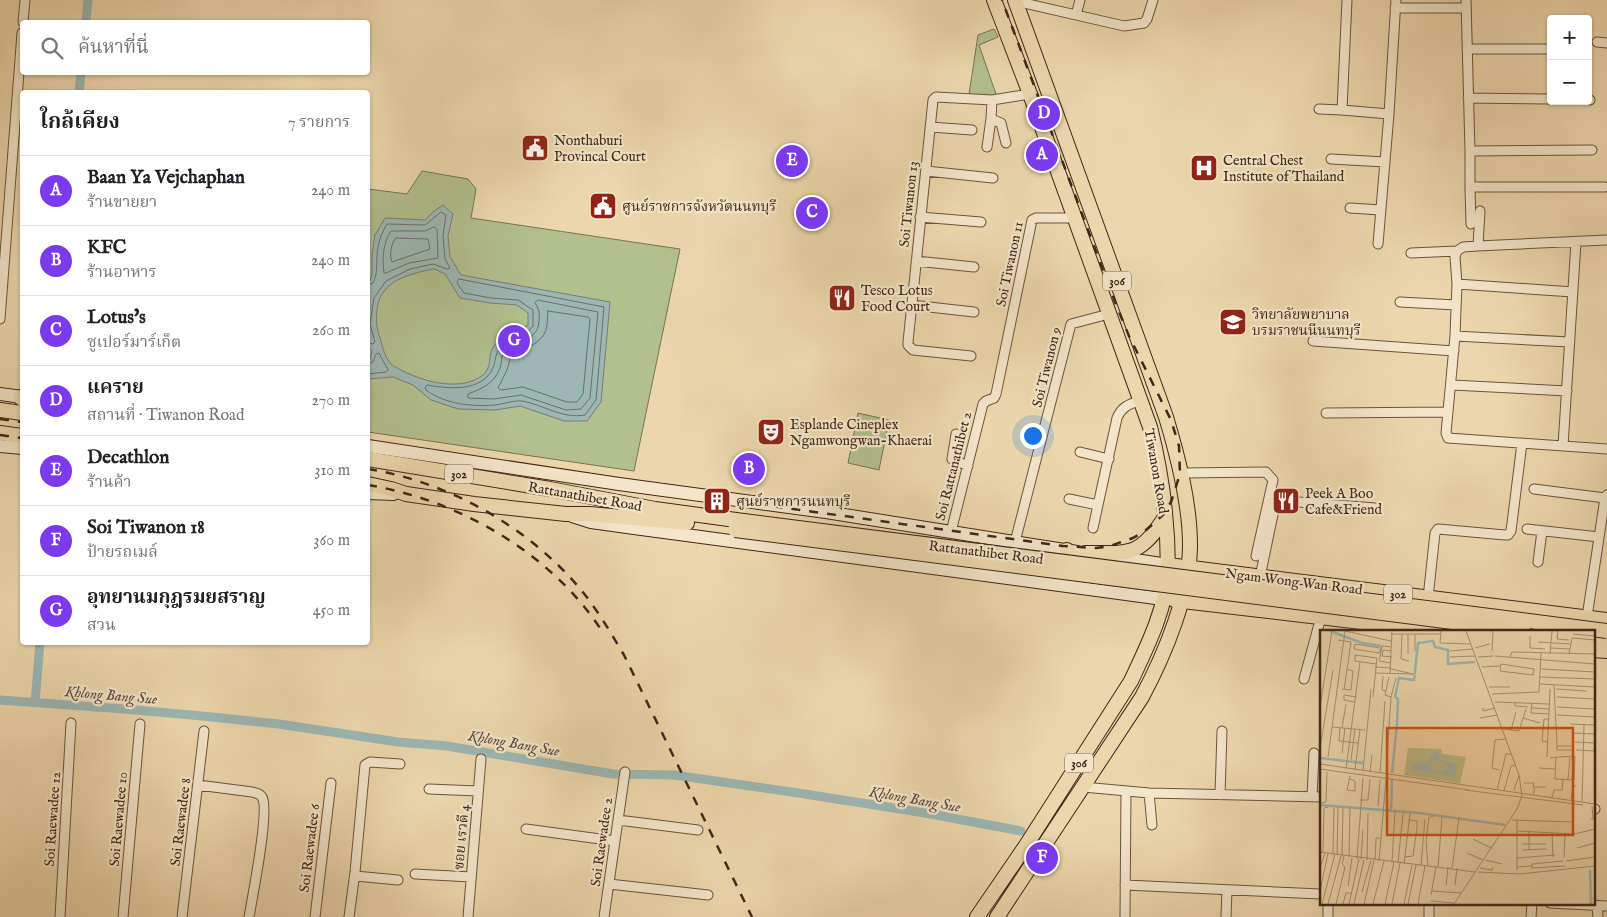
<!DOCTYPE html>
<html lang="th">
<head>
<meta charset="utf-8">
<style>
	body { margin:0; font-family:"IM FELL English","Noto Serif Thai",serif; background:#f2f2f2; color:#202124 }
	.controls { position:absolute; right:15px; top:15px; display:grid; overflow:hidden; border-radius:5px; box-shadow:0 1px 4px #0004 }
	.controls button { width:45px; height:45px; display:grid; place-items:center; padding:0; border:0; border-bottom:1px solid #e0e0e0; background:#fff; color:#202124; font:25px sans-serif }
	.you { position:absolute; left:1032px; top:435px; width:18px; height:18px; margin:-12px; border:4px solid #fff; border-radius:50%; background:#1a73e8; box-shadow:0 0 0 8px #1a73e833 }
	.badge { display:grid; place-items:center; width:32px; height:32px; border-radius:50%; background:#7c3aed; color:#fff; font-size:16px; font-weight:700 }
	.pin { position:absolute; translate:-50% -50%; border:2px solid #fff; box-shadow:0 1px 5px #0006 }
	.list { margin:0; padding:0; list-style:none }
	h2 { display:flex; justify-content:space-between; align-items:center; height:65px; margin:0; padding:0 20px; font-size:21px }
	h2 small { font-size:16px; font-weight:400; color:#757577 }
	.list li { display:grid; grid-template-columns:32px 1fr auto; gap:15px; align-items:center; box-sizing:border-box; height:70px; padding:0 20px; border-top:1px solid #e0e0e0 }
	.list b { display:block; font-size:19px; white-space:nowrap }
	.list p { margin:0; font-size:16px; white-space:nowrap; color:#757577 }
	.list em { font-size:16px; font-style:normal; color:#757577 }
	.icon { flex:none; width:28px; height:28px; fill:none; stroke:currentColor; stroke-width:2; stroke-linecap:round; stroke-linejoin:round }
	.map { position:relative; flex:none; width:1607px; height:917px; overflow:hidden }
	.search { position:absolute; background:#fff; box-shadow:0 1px 4px #0004; left:20px; top:20px; width:350px; height:55px; display:flex; align-items:center; gap:12px; box-sizing:border-box; padding:0 18px; border-radius:5px; color:#757577; font-size:19px }
	.panel { position:absolute; background:#fff; box-shadow:0 1px 4px #0004; left:20px; top:90px; width:350px; height:555px; border-radius:5px }
	.map>svg:first-child { display:block }
	.green { fill:#b2bf8e; stroke:#7a7354 }
	.water { fill:#9cb7b4; stroke:#787d76; fill-rule:evenodd }
	.lines { fill:none; stroke-linecap:round; stroke-linejoin:round }
	.shore { stroke:#6e6f66; stroke-width:1 }
	.canal { stroke:#9cb7b4; stroke-width:9 }
	.street-casing { stroke:#6c533e; stroke-width:11 }
	.secondary-casing { stroke:#412719; stroke-width:14 }
	.primary-casing { stroke:#412719; stroke-width:16 }
	.street { stroke:#f3e5c9; stroke-width:9 }
	.secondary { stroke:#f3e5c9; stroke-width:12 }
	.primary { stroke:#ecd7ac; stroke-width:14 }
	.rail { stroke:#412719; stroke-width:2.5; stroke-dasharray:9 9; stroke-linecap:butt }
	.primary-bridge-casing { stroke:#412719; stroke-width:16; stroke-linecap:butt }
	.primary-bridge { stroke:#ecd7ac; stroke-width:14 }
	.labels { text-anchor:middle; stroke-width:4.5; stroke-linejoin:round; paint-order:stroke }
	.shield { fill:#f3e5c9; stroke:#76604e; stroke-width:1 }
	.shield-label { font-size:12px; font-weight:bold; fill:#412719 }
	.poi-label { font-size:14px; fill:#412719; stroke:#f3e5c9; text-anchor:start }
	.street-label { font-size:14px; fill:#412719; stroke:#f3e5c9 }
	.water-label { font-size:15px; font-style:italic; fill:#584b40; stroke:#f3e5c9 }
	.inset-river { fill:none; stroke:#9cb7b4; stroke-width:2.5 }
	.inset-road { fill:none; stroke:#a89171; stroke-width:1 }
	.view { fill:#cf520e; fill-opacity:0.15; stroke:#cf520e; stroke-width:2.5 }
	.inset-edge { fill:none; stroke:#412719; stroke-width:2.5 }
</style>
</head>
<body>
<div class="map">
<svg width="1607" height="917" viewBox="0 0 1607 917">
	<rect width="100%" height="100%" fill="#ecd7ac"/>
	<filter id="stains"><feTurbulence type="fractalNoise" baseFrequency=".004" numOctaves="4"/><feColorMatrix values="0 0 0 0 .2 0 0 0 0 .09 0 0 0 0 .02 0 0 0 .5 -.17"/></filter>
	<radialGradient id="worn" r=".72"><stop offset=".6" stop-color="#630" stop-opacity="0"/><stop offset="1" stop-color="#630" stop-opacity=".3"/></radialGradient>
	<path class="green" d="M994 29 998 37 979 45 997 97 969 94 978 35Z
		M422 171 468 179 476 189 471 218 680 249 634 471 368 432V189L407 194Z
		M858 413 889 420 879 470 848 463Z"/>
	<path class="water" d="M443 205 453 214 448 236 450 257 461 275 610 302 601 402 587 421H564L520 406 495 410 458 409 431 400 413 385 393 377 368 379V366L372 351 368 346V286L372 274V255L375 235 385 218 425 220 433 212ZM434 269 445 274 460 298 490 303 517 305 528 313V325C520 330 497 340 493 347 488 355 492 368 483 375 461 392 425 382 403 371 400 369 393 367 390 363 384 356 382 344 379 335 376 326 376 319 377 309 381 280 409 274 434 269Z"/>
	<g class="lines">
		<path class="shore" d="M434 227 437 229 438 258 409 263 386 273H384C382 259 383 243 391 231H425Z
			M396 238 428 239 430 249 392 262C389 256 391 243 396 238Z
			M459 279 604 307 596 400 585 415C562 419 544 405 522 401 514 400 504 404 495 405 473 407 444 404 426 390L425 387 427 385C450 389 482 392 493 368 496 361 495 352 501 347 510 338 525 337 533 326V310L518 300 491 298 464 293 457 283Z
			M368 285 373 283C378 274 376 265 377 255 378 243 381 234 387 224L425 225 441 212 446 215 443 236 445 259 450 268 447 269 433 264 410 269 386 281 374 298 370 324 375 342 373 344 368 343
			M538 300 598 312 590 398 581 409 566 410 521 395 494 399 468 398V394C483 388 494 384 500 368 502 363 501 357 503 353 511 340 538 344 539 321 540 313 539 309 535 303Z
			M548 311 588 317 590 319 583 394 577 402H567L523 387 501 390 498 388 507 370 511 356C522 349 541 345 546 330 548 324 547 317 548 311Z
			M368 364 373 362 376 354 379 353 388 370 386 372 368 374"/>
		<path class="canal" d="M86 22 88 0
			M79 92 81 72
			M0 700 124 709 202 716 279 724 398 742 447 746 613 774 674 775 805 794 925 813 1021 831
			M35 703 40 642"/>
		<g class="street-casing">
			<path id="street" d="M1347 0 1342 110 1389 114
				M1466 0 1470 151 1592 150
				M1015 1 1124 26 1144 23 1147 19 1153 0
				M1395 8H1466
				M1076 15 1080 0
				M23 22 25 0
				M1597 42 1607 43
				M1467 49H1551
				M1468 98 1551 99
				M1588 99 1590 100
				M1319 109 1342 110
				M991 119 1001 123 1006 143
				M930 127 972 130
				M987 147 991 119 992 100
				M1470 151V187H1605
				M1331 159 1385 162
				M926 171 993 178
				M1470 187 1471 224
				M1350 208 1381 210
				M920 217 981 222
				M1378 244 1389 114 1396 0
				M1478 246 1480 211
				M1457 251 1455 257 1457 284 1455 336 1446 433 1448 438 1607 449
				M1411 253 1457 251 1463 247 1478 246 1607 240
				M916 261 974 267
				M1457 284 1573 292
				M1400 302 1456 305
				M911 305 974 312
				M0 319 22 33
				M1455 336 1569 342
				M1313 341 1454 351
				M971 356 913 350 908 345V342L933 100 936 97 992 100 1030 94
				M1452 385 1567 391
				M1326 413 1448 412
				M956 434 952 459 968 466
				M1563 446 1576 242
				M1080 452 1109 459
				M1181 473 1266 472 1273 480 1256 556
				M1534 489 1605 498
				M1069 499 1098 505
				M1093 528 1117 418C1122 406 1130 404 1141 400
				M1527 529 1599 537
				M951 532 983 404 986 401 994 398 996 394 1032 220 1036 218H1074
				M1015 542 1071 324 1109 314
				M1538 562 1542 531
				M1260 577 1275 505 1277 502 1285 501 1375 508
				M1428 598 1435 533 1438 529 1505 535H1508L1511 531 1522 443
				M1587 617 1605 498 1607 495
				M1304 679 1321 617
				M198 785 252 792C255 793 260 793 262 797 270 810 252 899 249 917
				M1083 787 1149 793 1321 797
				M429 789 478 791
				M1149 793 1152 825
				M1220 795 1222 731
				M1312 797 1314 753
				M1593 809H1595
				M618 820 698 830
				M526 829 615 841
				M415 874 471 877
				M355 876 398 880
				M609 884 708 895
				M1125 885 1321 894
				M1429 903V917
				M1550 903 1607 906
				M1597 906 1598 917
				M60 917 71 723
				M123 917 140 724
				M182 917 204 731
				M315 917 331 783
				M349 917 355 872 365 765 370 762 400 764
				M468 917 481 759
				M604 917 625 772
				M1125 917 1126 791
				M1226 917 1227 890
				M1328 917V903
				M1531 917 1532 903"/>
		</g>
		<g class="secondary-casing">
			<path id="secondary" d="M0 394 22 397
				M0 446 22 448
				M368 446 619 484 826 512 1077 552
				M368 493 393 494
				M572 516 591 522 634 528 1163 599
				M1109 556 1168 565"/>
		</g>
		<g class="primary-casing">
			<path id="primary" d="M20 397 22 399
				M0 410 22 413
				M0 433 22 436
				M368 459 550 489 655 509 736 520
				M368 484 391 489 406 494 474 504 566 514H590L687 523
				M1067 550 1077 561 1087 568
				M1085 553C1129 553 1140 557 1165 517
				M1168 565 1607 620
				M1174 600 1437 631
				M1593 640 1607 641
				M1593 650 1607 651
				M977 917 1025 847 1131 681C1147 647 1166 609 1168 571 1168 523 1162 474 1150 427L1030 94 994 0
				M997 917 1142 697C1165 654 1190 594 1190 545 1190 503 1178 457 1166 417L1015 0"/>
		</g>
		<use href="#street" class="street"/>
		<use href="#secondary" class="secondary"/>
		<use href="#primary" class="primary"/>
		<path class="rail" d="M0 419 22 422
			M0 435 22 438
			M368 469C449 482 529 527 582 591 598 611 611 633 624 655L752 917
			M368 485C459 500 551 553 602 631
			M720 499 1063 546 1096 548 1110 546 1133 538 1145 531 1164 514 1171 502 1180 474 1179 446 1171 420 1129 336 1115 302 1002 0"/>
		<g class="primary-bridge-casing">
			<path id="primary-bridge" d="M736 520 1607 631
				M735 530 1523 631"/>
		</g>
		<use href="#primary-bridge" class="primary-bridge"/>
	</g>
	<defs>
		<g id="civic-square" transform="scale(1.4375)"><rect x="-9" y="-9" width="18" height="18" rx="4" fill="#8f2418" stroke="#f3e5c9"/><path d="M-.6-6.5H3V-4.5H.6V-3L4-1V1h2V6H-6V1h2V-1L-.6-3ZM-1.2 2.5V6h2.4V2.5Z" fill="#fff"/></g>
		<g id="hospital-square" transform="scale(1.4375)"><rect x="-9" y="-9" width="18" height="18" rx="4" fill="#8f2418" stroke="#f3e5c9"/><path d="M-5-5h3v3.5h4V-5h3V5h-3V1.5h-4V5h-3Z" fill="#fff"/></g>
		<g id="restaurant-square" transform="scale(1.4375)"><rect x="-9" y="-9" width="18" height="18" rx="4" fill="#8f2418" stroke="#f3e5c9"/><path d="M-5-6h1v4h1v-4h1v4h1v-4h1v5L-1.5 .5V6h-2V.5L-5-1ZM5-6V6H3V1.5H1.5Q1.5-4 5-6Z" fill="#fff"/></g>
		<g id="school-square" transform="scale(1.4375)"><rect x="-9" y="-9" width="18" height="18" rx="4" fill="#8f2418" stroke="#f3e5c9"/><path d="M0-5L7-2L0 1L-7-2ZM-4 1L0 2.5L4 1V4Q0 6-4 4Z" fill="#fff"/></g>
		<g id="theatre-square" transform="scale(1.4375)"><rect x="-9" y="-9" width="18" height="18" rx="4" fill="#8f2418" stroke="#f3e5c9"/><path d="M-5-5.5Q0-4 5-5.5V0Q5 5 0 6Q-5 5-5 0ZM-3.3-2.5H-1v1.5H-3.3ZM1-2.5H3.3v1.5H1ZM-2.8 1Q0 5.5 2.8 1Z" fill="#fff"/></g>
		<g id="building-square" transform="scale(1.4375)"><rect x="-9" y="-9" width="18" height="18" rx="4" fill="#8f2418" stroke="#f3e5c9"/><path d="M-4-6H4V6H1V3H-1V6H-4ZM-2.5-4.3h1.7v1.8h-1.7ZM.8-4.3h1.7v1.8H.8ZM-2.5-1h1.7V.8h-1.7ZM.8-1h1.7V.8H.8Z" fill="#fff"/></g>
	</defs>
	<g fill-rule="evenodd">
		<use href="#civic-square" x="535" y="148"/>
		<use href="#hospital-square" x="1204" y="168"/>
		<use href="#civic-square" x="603" y="206"/>
		<use href="#restaurant-square" x="842" y="298"/>
		<use href="#school-square" x="1233" y="322"/>
		<use href="#theatre-square" x="771" y="432"/>
		<use href="#building-square" x="717" y="501"/>
		<use href="#restaurant-square" x="1286" y="501"/>
	</g>
	<g class="labels">
		<g class="shield">
			<rect x="1103" y="271.5" width="28" height="19" rx="4"/>
			<rect x="445" y="464.5" width="28" height="19" rx="4"/>
			<rect x="1384" y="584.5" width="28" height="19" rx="4"/>
			<rect x="1065" y="753.5" width="28" height="19" rx="4"/>
		</g>
		<g class="shield-label">
			<text x="1117" y="285">306</text>
			<text x="459" y="478">302</text>
			<text x="1398" y="598">302</text>
			<text x="1079" y="767">306</text>
		</g>
		<g class="poi-label">
			<text x="554" y="145">Nonthaburi<tspan x="554" dy="16">Provincal Court</tspan></text>
			<text x="1223" y="165">Central Chest<tspan x="1223" dy="16">Institute of Thailand</tspan></text>
			<text x="622" y="211">ศูนย์ราชการจังหวัดนนทบุรี</text>
			<text x="861" y="295">Tesco Lotus<tspan x="861" dy="16">Food Court</tspan></text>
			<text x="1252" y="319">วิทยาลัยพยาบาล<tspan x="1252" dy="16">บรมราชนนีนนทบุรี</tspan></text>
			<text x="790" y="429">Esplande Cineplex<tspan x="790" dy="16">Ngamwongwan-Khaerai</tspan></text>
			<text x="1305" y="498">Peek A Boo<tspan x="1305" dy="16">Cafe&amp;Friend</tspan></text>
			<text x="736" y="506">ศูนย์ราชการนนทบุรี</text>
		</g>
		<g class="street-label">
			<text transform="translate(908 204) rotate(-84)" y="5">Soi Tiwanon 13</text>
			<text transform="translate(1009 264) rotate(-78)" y="5">Soi Tiwanon 11</text>
			<text transform="translate(1046 367) rotate(-76)" y="5">Soi Tiwanon 9</text>
			<text transform="translate(953 466) rotate(-76)" y="5">Soi Rattanathibet 2</text>
			<text transform="translate(1157 471) rotate(80)" y="5">Tiwanon Road</text>
			<text transform="translate(585 496) rotate(10)" y="5">Rattanathibet Road</text>
			<text transform="translate(986 552) rotate(7)" y="5">Rattanathibet Road</text>
			<text transform="translate(1294 581) rotate(7)" y="5">Ngam Wong Wan Road</text>
			<text transform="translate(52 819) rotate(-86)" y="5">Soi Raewadee 12</text>
			<text transform="translate(118 819) rotate(-85)" y="5">Soi Raewadee 10</text>
			<text transform="translate(180 822) rotate(-83)" y="5">Soi Raewadee 8</text>
			<text transform="translate(461 837) rotate(-85)" y="5">ซอย เรวดี 4</text>
			<text transform="translate(601 842) rotate(-82)" y="5">Soi Raewadee 2</text>
			<text transform="translate(309 848) rotate(-83)" y="5">Soi Raewadee 6</text>
		</g>
		<g class="water-label">
			<text transform="translate(111 695) rotate(5)" y="5">Khlong Bang Sue</text>
			<text transform="translate(514 743) rotate(10)" y="5">Khlong Bang Sue</text>
			<text transform="translate(915 799) rotate(10)" y="5">Khlong Bang Sue</text>
		</g>
	</g>
	<g transform="translate(1320 630)">
		<rect width="275" height="275" fill="#ecd7ac"/>
		<path d="M88 118 121 119 122 124 146 127 140 153 84 145Z" fill="#b2bf8e"/>
		<path d="M118 122 120 130 137 134 135 147 91 139 92 133H109L111 124ZM114 130H117L128 136 123 142H115L110 136Z" fill="#9cb7b4" fill-rule="evenodd"/>
		<path class="inset-river" d="M10 1 42 13 61 16M0 128 43 133M72 143 77 94 78 69 75 67 79 48 94 50 98 13 113 11 115 17 128 20V34L155 32M0 175 99 183 185 195M71 180 72 149M270 240 271 274"/>
		<path class="inset-road" d="M25 1 71 11M121 1 120 13 151 14M238 1 237 9 249 10M71 4H120M82 4 81 29 89 31M88 4V24M95 4V21M253 4 275 6M210 6V18L225 19M18 10 31 12 24 60M218 12 251 14M71 17 62 16 59 31 71 33M60 18 35 14 34 19 59 23 62 16M155 18 170 14M231 18 250 19M71 21 63 20 62 26 72 27M130 21 153 19M172 21 173 1M230 24 232 1M249 24 252 8 275 10M175 26 275 34M130 27 155 26M158 27 173 26M190 27 192 22 275 24M181 34 214 39 213 45 180 41ZM55 37 71 38M162 37 180 36M71 39 93 44M221 39 275 42M55 43 93 44M70 43 72 1M63 46 62 60 66 61M69 47 65 65 71 67M220 47 275 49M220 54 275 57M234 55 237 116H251M169 57H190M22 59 31 60 33 41 27 39M236 59 267 61M172 64 219 62 221 23M53 67 57 28 35 25V31L56 34M237 67 275 69M34 72 24 70V65L37 67M175 72 230 74M195 72V76L208 77M212 73 211 83 229 84M0 77 12 1M237 77 275 79M163 78V81L175 78M212 78 229 79M237 85 275 87M160 88 177 85M203 88 220 93M250 94 275 95M12 97 45 100M20 98 19 111 38 113M22 98 26 74M184 99 199 101 206 79M191 100 196 82M252 103 275 104M228 112 222 111 224 89H229M255 112 275 113M237 116V120H253M0 118 13 40M256 120 275 121M22 123 25 98M8 127 25 1M227 127 230 59M230 128 238 127 255 126 254 150 235 149 236 128M31 130 35 99M0 134 275 174M219 138 235 139M0 139 149 160M26 139 40 32M35 140 40 100M179 140 172 138 175 110 186 109M43 141 51 59M50 142 52 125M60 143 65 71M66 144 71 67 76 48M30 149 35 151V161L27 160 30 146M248 150 250 127M204 153H214L213 158M145 160 263 175M177 160 186 124H191M194 160 199 145M184 161 191 136 195 135M213 165 215 157H226M232 168 234 160H242L243 150M40 170H48L50 149M251 170 253 156H256M262 172 264 95M0 173 6 172 7 142M58 176 60 150M270 189H273L272 176M192 190 252 192M197 201 254 204 275 199M232 203 233 227M153 209 171 218M202 214H226M257 218 275 213M202 220 226 219M209 220V202M0 222 155 242M3 222 4 178 8 177M147 223 163 230M13 224 14 178M17 225 18 177M22 226 23 178M29 227 30 177M85 227 93 226 97 198V191L90 190M244 227 245 203M197 228 235 225M37 229 43 148M41 229 43 199M47 230 48 183M55 230 56 208H60M166 230 182 234M59 231 66 150M243 231 212 234V238L245 236M246 231 275 227M72 232 75 182M78 233 83 183M84 234 90 183M101 236 105 189M108 236 106 211 109 187H113M118 237 122 187M197 237 212 236M0 238 5 223M132 238 139 188M160 238 172 240 173 237M197 240V190M158 242 200 244 275 236M126 255 128 237M135 255 137 238M28 256 32 228M0 261 8 223M112 261 141 263M42 262 51 230M111 265 116 237M111 271 134 273M2 274 15 224M8 274 21 226M16 274 25 237 22 234 24 226M23 274 26 263H31M29 274 39 229M34 274 44 230M44 274 54 230M53 274 64 231M65 274 74 232M72 274 80 233M84 274 92 235M88 274 96 235M98 274 105 236M134 274 197 179 202 166 199 145 146 1"/>
		<path class="view" d="M67 98H253V205H67Z"/>
		<rect width="275" height="275" class="inset-edge"/>
	</g>
	<rect width="100%" height="100%" filter="url(#stains)"/>
	<rect width="100%" height="100%" fill="url(#worn)"/>
</svg>
<div class="controls">
<button>+</button>
<button>−</button>
</div>
<div class="you"></div>
<div class="pin badge" style="left:1042px;top:155px">A</div>
<div class="pin badge" style="left:749px;top:469px">B</div>
<div class="pin badge" style="left:812px;top:213px">C</div>
<div class="pin badge" style="left:1044px;top:114px">D</div>
<div class="pin badge" style="left:792px;top:161px">E</div>
<div class="pin badge" style="left:1042px;top:858px">F</div>
<div class="pin badge" style="left:514px;top:341px">G</div>
<div class="search"><svg class="icon" aria-label="search" viewBox="0 0 24 24"><circle cx="10" cy="10" r="6"/><path d="M15 15l6 6"/></svg>ค้นหาที่นี่</div>
<section class="panel">
<h2>ใกล้เคียง<small>7 รายการ</small></h2>
<ul class="list">
<li><span class="badge">A</span><div><b>Baan Ya Vejchaphan</b><p>ร้านขายยา</p></div><em>240 m</em></li>
<li><span class="badge">B</span><div><b>KFC</b><p>ร้านอาหาร</p></div><em>240 m</em></li>
<li><span class="badge">C</span><div><b>Lotus's</b><p>ซูเปอร์มาร์เก็ต</p></div><em>260 m</em></li>
<li><span class="badge">D</span><div><b>แคราย</b><p>สถานที่ · Tiwanon Road</p></div><em>270 m</em></li>
<li><span class="badge">E</span><div><b>Decathlon</b><p>ร้านค้า</p></div><em>310 m</em></li>
<li><span class="badge">F</span><div><b>Soi Tiwanon 18</b><p>ป้ายรถเมล์</p></div><em>360 m</em></li>
<li><span class="badge">G</span><div><b>อุทยานมกุฎรมยสราญ</b><p>สวน</p></div><em>450 m</em></li>
</ul>
</section>
</div>
</body>
</html>
